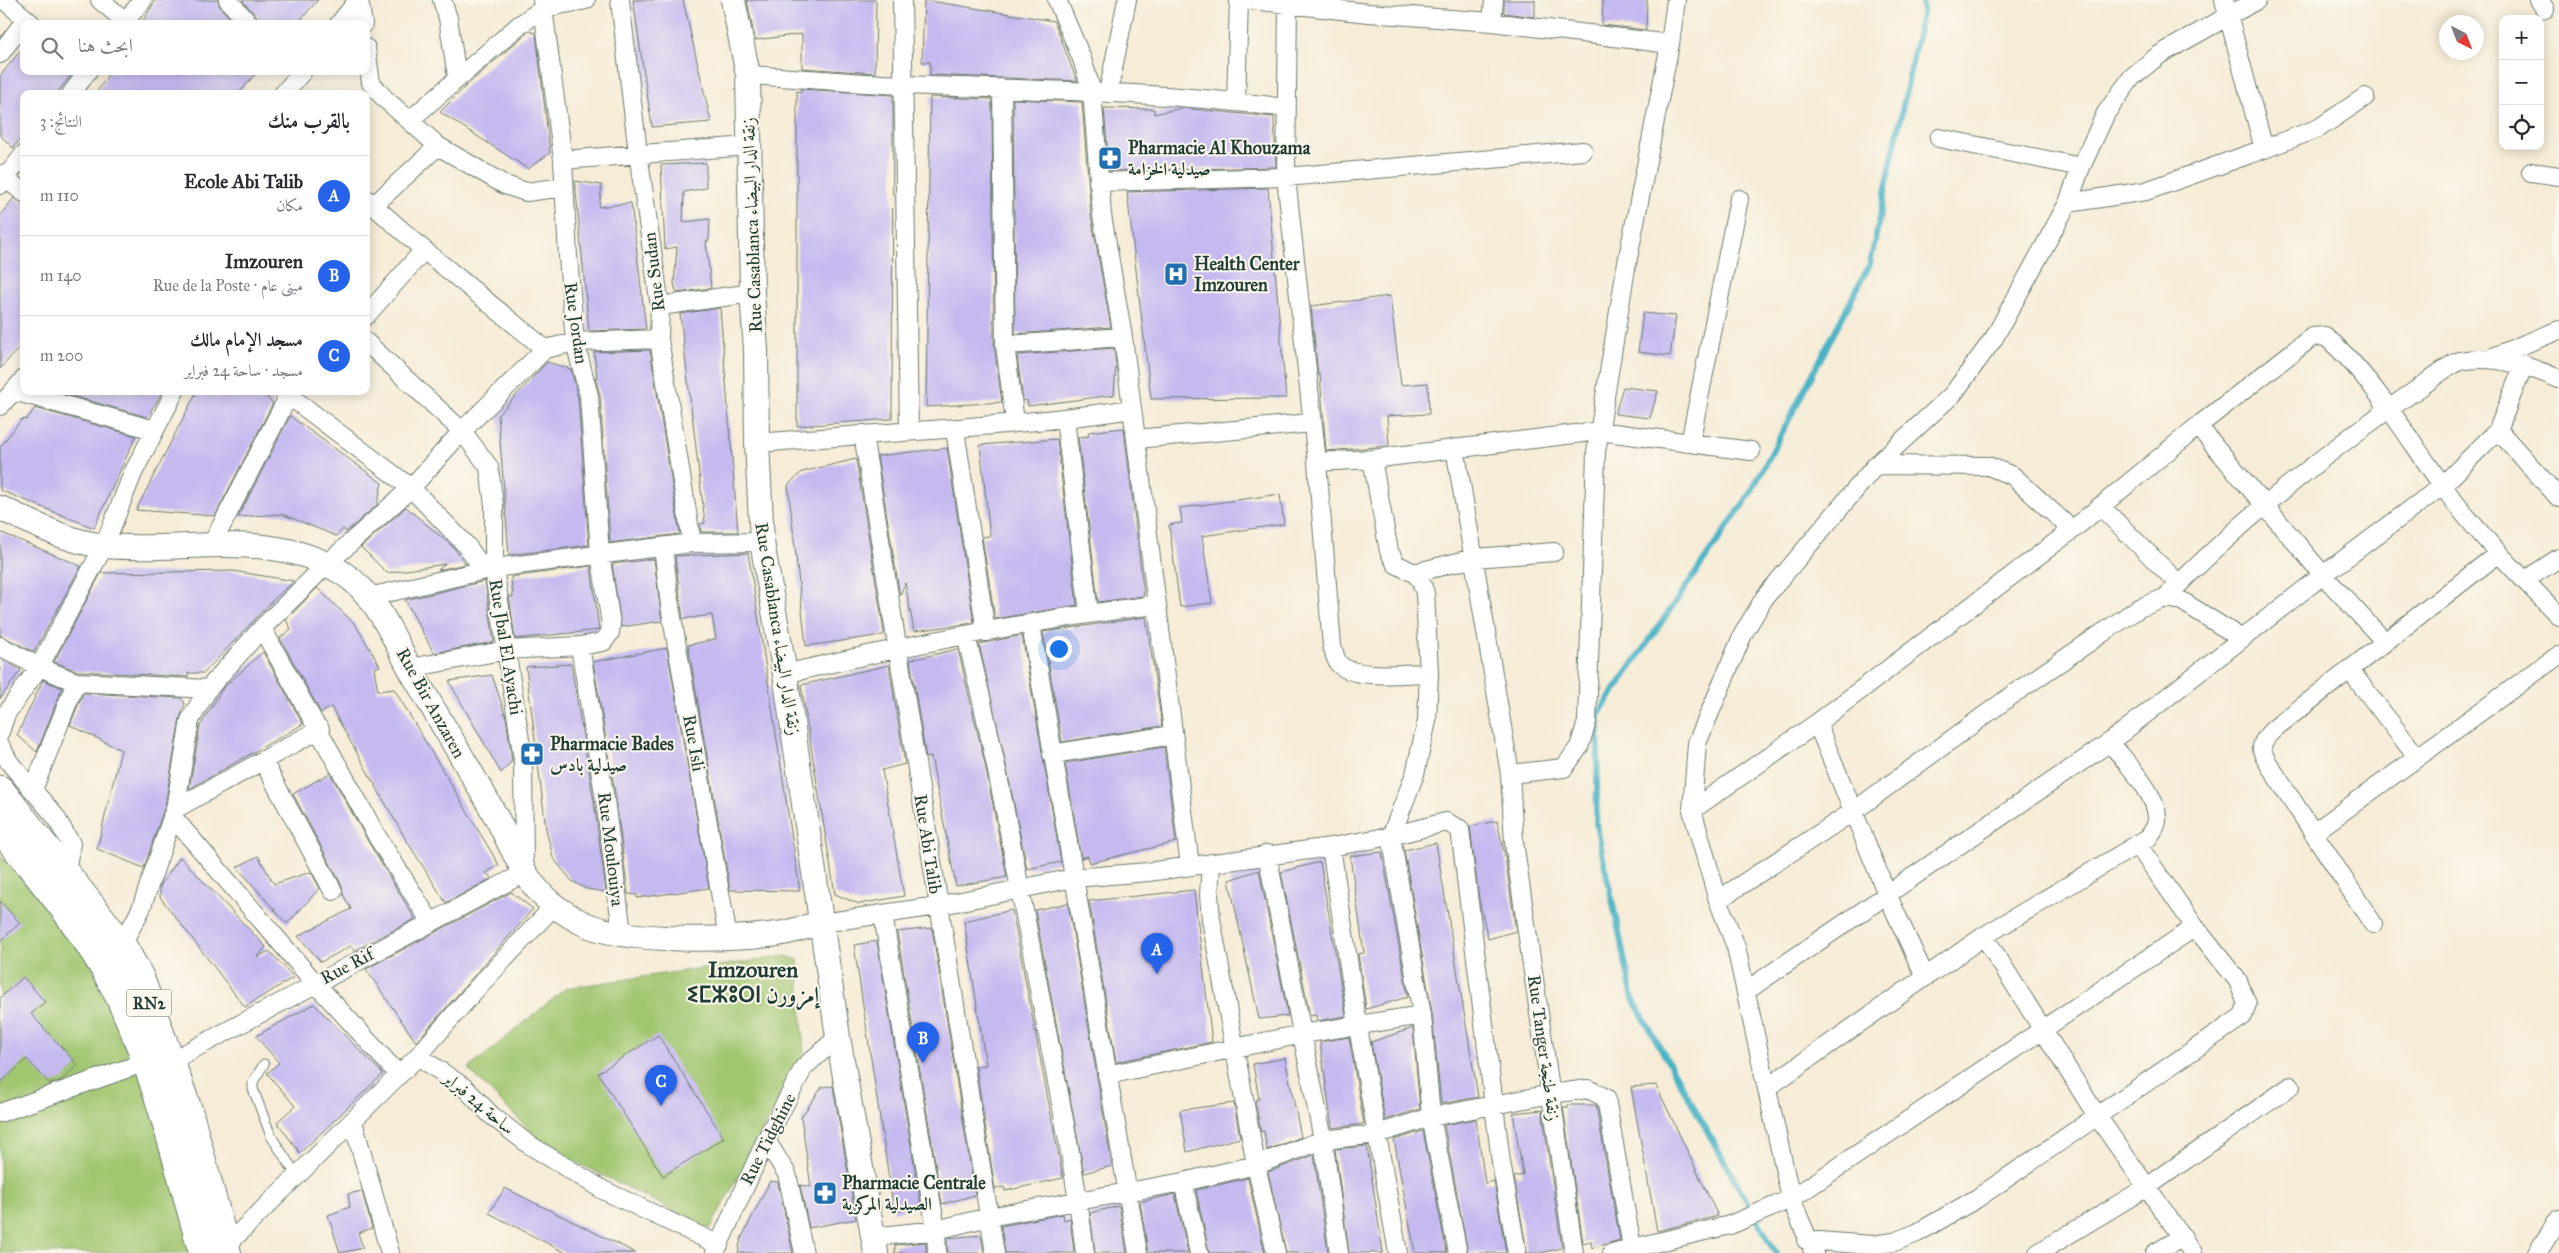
<!DOCTYPE html>
<html lang="ar">
<head>
<meta charset="utf-8">
<style>
	body { margin:0; font-family:"IM FELL Great Primer",Amiri,"Noto Sans Tifinagh",serif; background:#f2f2f3; color:#2b2b33; direction:rtl }
	.controls { position:absolute; right:15px; top:15px; display:grid; overflow:hidden; border-radius:10px; box-shadow:0 2px 12px #0003 }
	.controls button { width:45px; height:45px; display:grid; place-items:center; padding:0; border:0; border-bottom:1px solid #e1e1e2; background:#fff; color:#2b2b33; font:25px sans-serif }
	.compass { position:absolute; left:2439px; top:15px; width:45px; height:45px; border-radius:50%; background:#fff; box-shadow:0 2px 12px #0003; rotate:138deg }
	.you { position:absolute; left:1058px; top:648px; width:18px; height:18px; margin:-12px; border:4px solid #fff; border-radius:50%; background:#1a73e8; box-shadow:0 0 0 8px #1a73e833 }
	.badge { display:grid; place-items:center; width:32px; height:32px; border-radius:50%; background:#2563eb; color:#fff; font-size:16px; font-weight:700 }
	.pin { position:absolute; translate:-50% -41px; filter:drop-shadow(0 1px 2px #0008) }
	.pin::after { content:''; position:absolute; top:26px; width:18px; height:15px; background:inherit; clip-path:polygon(0 0,100% 0,50% 100%) }
	.list { margin:0; padding:0; list-style:none }
	h2 { display:flex; justify-content:space-between; align-items:center; height:65px; margin:0; padding:0 20px; font-size:21px }
	h2 small { font-size:16px; font-weight:400; color:#7c7c81 }
	.list li { display:grid; grid-template-columns:32px 1fr auto; gap:15px; align-items:center; box-sizing:border-box; height:80px; padding:0 20px; border-top:1px solid #e1e1e2 }
	.list b { display:block; font-size:19px; white-space:nowrap }
	.list p { margin:0; font-size:16px; white-space:nowrap; color:#7c7c81 }
	.list em { font-size:16px; font-style:normal; color:#7c7c81 }
	.icon { flex:none; width:28px; height:28px; fill:none; stroke:currentColor; stroke-width:2; stroke-linecap:round; stroke-linejoin:round }
	.map { position:relative; flex:none; width:2559px; height:1253px; overflow:hidden; direction:ltr }
	.search { position:absolute; background:#fff; box-shadow:0 2px 12px #0003; left:20px; top:20px; width:350px; height:55px; display:flex; align-items:center; gap:12px; box-sizing:border-box; padding:0 18px; border-radius:10px; color:#7c7c81; font-size:19px }
	.panel { position:absolute; background:#fff; box-shadow:0 2px 12px #0003; left:20px; top:90px; width:350px; height:305px; border-radius:10px; direction:rtl }
	.map>svg:first-child { display:block }
	.green { fill:#a1c670; stroke:#608252 }
	.lines { fill:none; stroke-linecap:round; stroke-linejoin:round }
	.stream { stroke:#48b3c6; stroke-width:6 }
	.building { fill:#c5b9f0 }
	.lane-casing { stroke:#6a7a6d; stroke-width:11 }
	.street-casing { stroke:#6a7a6d; stroke-width:20 }
	.secondary-casing { stroke:#6a7a6d; stroke-width:26 }
	.highway-casing { stroke:#6a7a6d; stroke-width:30 }
	.lane { stroke:#fff; stroke-width:9 }
	.street { stroke:#fff; stroke-width:18 }
	.secondary { stroke:#fff; stroke-width:24 }
	.highway { stroke:#fff; stroke-width:28 }
	.labels { text-anchor:middle; stroke-width:4; stroke-linejoin:round; paint-order:stroke }
	.shield { fill:#fbf7ec; stroke:#61756b; stroke-width:1 }
	.shield-label { font-size:16px; font-weight:bold; fill:#1f3d34 }
	.poi-label { font-size:18px; font-weight:bold; fill:#1f3d34; stroke:#fbf7ec; text-anchor:start }
	.street-label { font-size:18px; fill:#1f3d34; stroke:#fbf7ec }
	.district-label { font-size:22px; font-weight:bold; fill:#1f3d34; stroke:#fbf7ec }
</style>
</head>
<body>
<div class="map">
<svg width="2559" height="1253" viewBox="0 0 2559 1253">
	<rect width="100%" height="100%" fill="#fbf7ec"/>
	<filter id="ink" filterUnits="userSpaceOnUse"><feTurbulence type="fractalNoise" baseFrequency=".02" numOctaves="2"/><feDisplacementMap in="SourceGraphic" scale="10" xChannelSelector="R" yChannelSelector="G"/><feConvolveMatrix kernelMatrix="1 2 1 2 8 2 1 2 1" color-interpolation-filters="sRGB"/></filter>
	<filter id="wash" filterUnits="userSpaceOnUse"><feTurbulence type="fractalNoise" baseFrequency=".0096" numOctaves="4" result="noise"/><feDisplacementMap in="SourceGraphic" scale="20" xChannelSelector="R" yChannelSelector="G"/><feGaussianBlur stdDeviation="1.12" result="paint"/><feColorMatrix in="noise" values="0 0 0 0 0 0 0 0 0 0 0 0 0 0 0 0 0 1.4 0 .05"/><feComposite in="paint" operator="in"/></filter>
	<g filter="url(#wash)">
		<rect width="100%" height="100%" fill="#f6ecd7"/>
		<path class="green" d="M0 855 83 947 138 1064 194 1253H0Z
			M786 956 798 960 804 1053 710 1229 546 1147 468 1069 566 988Z"/>
		<g class="lines">
			<path class="stream" d="M1776 1253 1633 999 1596 824 1599 713 1750 494 1870 264 1923 10 1922 0"/>
		</g>
		<g id="blocks">
			<path class="building" d="M156 0H218L220 7 235 24H141Z
				M242 0H318L297 24H259L257 17Z
				M633 0H683L711 122 652 127Z
				M747 0H876L875 73 802 68V34L755 40Z
				M924 0 1054 21 1077 81 930 75V62H922Z
				M1504 0H1535V17L1504 13Z
				M1603 0H1647L1646 30 1602 25Z
				M529 31 536 33 550 153 528 169 440 112 467 85Z
				M24 46V71H74L56 94H24V134L13 148 0 135V76Z
				M110 71H258L238 94H96Z
				M801 89 893 95 892 419 797 426V91L801 92Z
				M930 97 992 99 994 345 1002 402 926 407Z
				M1013 99 1082 102 1091 216 1111 327 1015 334Z
				M1104 108 1154 109V114L1182 108 1274 117 1276 167 1109 171Z
				M706 163V188L684 192 683 222 710 219 709 241H706L711 288 677 293 674 284 677 247 665 249 661 165Z
				M575 181 602 185 599 207 631 203 646 329 589 331Z
				M1268 188 1286 398 1151 399 1127 192Z
				M14 198 24 203V342L0 369V215Z
				M1390 296 1401 385 1428 383 1429 414 1387 416 1389 446 1326 451 1320 375H1318L1311 306Z
				M720 308 738 532H701L700 524 705 523 680 314Z
				M1643 313 1676 316 1670 356 1638 352Z
				M1114 348 1116 365 1114 395 1028 406 1027 400 1023 401 1017 355Z
				M650 350 680 534 610 543 600 395 595 377 597 378 594 352Z
				M547 362 571 369 578 398 589 545 509 555 498 415Z
				M1623 387 1658 391 1650 418 1615 414Z
				M54 391H163L147 417Z
				M197 391H259L273 403 215 516 136 510Z
				M35 408 136 436 94 528 0 490V447L22 419 26 420Z
				M290 416 382 483 377 505 346 532 343 529 336 536 282 514 238 517Z
				M1124 428 1144 596 1098 602 1078 437 1089 436 1088 432Z
				M1057 439 1077 605 995 619 982 537 990 536 980 445Z
				M947 448 974 623 914 631 905 583 900 596 877 456Z
				M856 459 884 632 883 635 806 646 788 485 802 472Z
				M1280 494 1284 524 1202 536 1212 603 1180 607 1169 525 1182 523 1180 508Z
				M406 507 453 547 466 564 438 570 445 564 387 573 361 547Z
				M0 532 81 566 34 652 0 635Z
				M748 553 752 577 800 891 730 890 688 645 716 639 712 615 683 619 681 604 675 556Z
				M654 559 662 621 621 627 612 564Z
				M591 566 599 630 515 639 509 595 513 598 511 577Z
				M233 571 294 581 275 598 204 673H188V677L78 671 54 662 101 573Z
				M485 581 494 642 434 653 405 600Z
				M317 588 355 624 380 666 374 668 378 691 394 689 499 865 486 873 492 878 446 903 405 838 331 707 321 713 280 638 291 629 286 620Z
				M1146 617 1162 726 1062 742 1043 632Z
				M1022 635 1061 862 1027 869 1005 760 979 644Z
				M667 648 709 888 637 898V895L628 894 616 799 593 662Z
				M958 649 985 764 1007 877 956 886 931 757 926 758 910 660Z
				M263 652 303 724 189 789 200 726 223 688Z
				M0 658 21 670 0 699Z
				M571 664 594 802 606 892 587 889 572 881 553 858 546 829 526 667Z
				M889 665 905 764 882 770 904 896 859 904 835 894 801 685Z
				M492 675 506 717 512 761 501 773 449 681Z
				M43 680 62 688 37 752 17 735Z
				M83 693 181 698 185 703 180 718 165 806 144 868 97 849 121 750 70 725Z
				M1164 747 1176 842 1090 863 1088 856 1081 858 1065 763Z
				M330 773 369 843 415 919 354 951 351 946 321 962 298 936 351 909 343 894 342 886 293 794Z
				M1497 821 1505 856 1516 931 1488 939 1479 900 1470 826Z
				M1436 843 1478 1097 1441 1104 1432 1013 1404 850Z
				M1382 852 1408 997 1366 1009 1358 954 1364 953 1350 856Z
				M258 856 274 884 311 872 320 888 287 924 237 867Z
				M180 857 266 947 257 957 269 951 294 977 245 1007 160 897V886Z
				M1320 862 1346 1016 1317 1021 1316 1015 1310 1016 1281 872Z
				M1259 870 1288 1016 1259 1019 1229 880Z
				M1194 890 1212 1042 1116 1062 1089 901Z
				M511 892 533 909 416 1042 366 969Z
				M0 901 20 923 0 941Z
				M1068 903 1112 1166 1084 1173 1035 910Z
				M1012 910 1063 1178 1005 1191 1004 1187 995 1189 976 1067 986 1065 964 921Z
				M932 928 975 1195 942 1204 897 932Z
				M877 941 921 1206 894 1212 854 945Z
				M23 977 45 1002 31 1014 78 1065 62 1080 50 1084 27 1059 0 1083V998Z
				M314 1004 383 1074 300 1153 277 1122 295 1106 267 1073 279 1063 256 1036Z
				M1413 1028 1420 1109 1385 1120 1371 1042Z
				M658 1035 724 1138 663 1176 598 1073Z
				M1349 1037 1364 1124 1332 1128 1320 1042Z
				M1285 1058 1301 1137 1267 1150 1264 1131 1261 1132 1255 1100 1259 1099 1253 1064Z
				M1656 1085 1718 1216 1657 1231 1631 1087Z
				M833 1086 856 1219 809 1228 800 1185 811 1187 801 1117 822 1087Z
				M1234 1103 1240 1138 1187 1152 1180 1110Z
				M1568 1105H1596L1620 1240 1592 1248 1591 1241 1583 1243 1563 1107H1568Z
				M1542 1110 1562 1248 1540 1253H1527L1514 1177 1523 1175 1513 1113Z
				M1476 1119 1485 1183 1494 1181 1506 1253H1468L1444 1125Z
				M1423 1131 1447 1253H1415L1394 1140Z
				M1367 1146 1383 1253H1349L1335 1149Z
				M1314 1155 1328 1253H1286L1268 1172Z
				M1248 1178 1265 1253H1209L1196 1190Z
				M770 1181 778 1182 793 1253H738L741 1239Z
				M505 1188 636 1253H566L489 1213Z
				M362 1191 372 1228 358 1233 363 1248 340 1253 328 1215 350 1207 348 1194Z
				M1175 1194 1188 1253H1148L1140 1202Z
				M1119 1206 1127 1253H1095L1090 1213Z
				M1063 1214 1064 1220 1070 1218 1074 1253H1005L1001 1226Z
				M981 1235 984 1253H948L947 1238Z
				M926 1242V1253H895V1245Z"/>
		</g>
	</g>
	<g filter="url(#ink)">
		<use href="#blocks" fill-opacity="0" stroke="#6a7a6d" stroke-width="1"/>
		<g class="lines">
			<g class="lane-casing">
				<path id="lane" d="M264 1064 253 1082V1089L271 1136 297 1176"/>
			</g>
			<g class="street-casing">
				<path id="street" d="M4 0 32 24
					M100 0 125 21
					M228 0 249 24
					M359 0 363 24
					M442 0 448 18 457 77
					M620 0 638 153 660 306 659 339 692 543
					M902 0 909 430
					M1057 0 1082 59 1092 92 1102 215 1123 337 1190 866
					M1251 0 1368 13 1492 22 1670 44
					M2224 0 2264 149
					M2539 0 2545 9
					M1288 4 1286 177 1317 462 1332 646C1334 651 1335 660 1339 664 1354 680 1408 673 1429 673
					M1492 22 1494 0
					M123 24 143 0
					M339 24 358 0
					M366 48 371 83 384 98 438 146 505 185 526 192 564 187
					M0 54 26 19
					M748 75C800 78 852 83 903 85 1031 90 1160 91 1286 108
					M1002 88 1005 345 1015 422
					M1108 93 1127 0
					M71 94 88 71
					M283 94 303 71
					M1236 101 1239 0
					M410 120 518 26 544 8 586 0
					M1939 138 2081 167
					M563 160 748 146
					M2531 172 2559 176
					M0 174 24 193
					M1098 182 1286 177 1583 151
					M0 185 24 154
					M366 199 424 250 545 349
					M2068 203 2146 191 2264 149 2319 128 2365 97
					M373 206 438 146
					M660 306 752 293
					M366 316 424 250
					M1005 345 1123 337
					M2488 359 2559 330
					M14 391 154 430
					M283 391 411 488 467 546 484 570
					M0 406 24 379
					M1065 419 1089 613
					M2198 426 2323 575 2385 642
					M955 430 986 632
					M2498 430 2559 498
					M863 434 995 1253
					M1136 439 1312 423
					M757 443C882 432 1008 428 1132 409
					M1690 443 1739 199
					M1455 448 1510 774 1514 842 1574 1253
					M1372 459 1389 551 1396 564 1414 573 1420 579 1425 593 1429 673 1427 721 1415 774 1391 836 1422 1015 1431 1117 1458 1253
					M1317 462 1372 459 1599 431 1751 451
					M1876 465 1988 466 2013 476 2072 530
					M2100 506 2179 584
					M212 544 291 391
					M663 547 670 606 728 938
					M1414 573 1474 558 1554 552
					M2525 580 2559 558
					M369 597 494 568 692 543 762 542
					M2165 598C2238 523 2332 447 2419 388 2429 381 2449 364 2460 361 2494 354 2529 366 2559 379
					M1031 625 1138 1253
					M262 628 378 838 430 921
					M966 636C995 747 1014 861 1036 973 1053 1066 1074 1159 1085 1253
					M0 646 39 667 76 682 208 689
					M580 646 605 800 622 933
					M410 668 507 650 580 646 603 642 610 633 611 624 600 554 589 396 575 342 568 257 563 160 542 0
					M2349 669 2417 757
					M785 674C907 645 1031 620 1155 605
					M1817 723 1887 894 1925 977
					M0 732 6 714 39 667 104 546 133 473 175 391
					M0 745 9 762 55 816 71 844 65 875
					M1052 754 1172 735
					M263 761 333 891
					M1510 774 1564 768 1579 747 1587 722 1596 452 1626 268 1670 44 1676 0
					M33 790 76 682
					M175 809 320 729
					M1692 810 1697 743 1743 634 1765 597 1876 465 1953 394 1994 338 2068 203 2081 167 2106 113 2132 77 2159 55 2257 0
					M172 816 315 983 399 1075
					M2313 833 2559 655
					M1331 847 1359 1033 1398 1253
					M1267 854 1323 1140 1339 1253
					M1211 863 1209 895 1211 919 1256 1165 1276 1253
					M1718 900 1854 811 2015 693 2139 608 2165 598 2182 601 2242 639
					M883 915 936 1230 937 1253
					M822 923 937 906 1073 878 1148 872 1331 847 1391 836 1446 822 1460 829 1501 1162 1517 1253
					M2373 924 2275 774C2262 753 2254 747 2275 728L2499 553
					M1984 936 2097 1116 2193 1253
					M122 945 141 909 175 809 190 720 208 689 262 628 327 564 411 488 462 431 545 349 575 342 659 339
					M1746 991 2110 742 2323 575 2442 486 2498 430 2524 364
					M418 1056 465 1088 491 1115 528 1144 603 1190 719 1245
					M171 1061 524 873 523 760 494 568V505L489 467 462 431 366 342
					M1107 1075 1302 1034 1422 1015
					M1768 1087 1984 936 2148 838C2153 831 2158 825 2157 817 2156 792 2124 761 2110 742
					M0 1113 146 1062
					M353 1122 390 1253
					M766 1140 787 1174 804 1253
					M1183 1182 1199 1253
					M873 1237 936 1230 989 1217 1183 1182 1256 1165 1323 1140 1377 1134 1431 1117 1551 1094 1588 1089 1606 1098 1633 1253
					M1806 1240 1871 1245 1894 1242 1917 1233 1976 1199 2243 1016 2247 1004 2238 981 2195 927 2137 844
					M225 1247 418 1056 478 987 554 906
					M715 1253 766 1140 804 1067 838 1037
					M1612 1253 1730 1225 1791 1199 2195 927
					M1814 1253 1791 1199 1736 947 1718 900 1692 810 1817 723 2072 530 2198 426 2312 337 2325 336C2371 375 2407 436 2442 485 2476 533 2519 574 2559 616
					M2038 1253 2147 1187 2291 1086
					M2155 1253 2183 1237
					M2537 1253 2559 1219"/>
			</g>
			<g class="secondary-casing">
				<path id="secondary" d="M733 0 748 75 752 293 756 350 757 443 762 542 785 674 838 1037 876 1253
					M0 508C34 523 68 543 106 546 185 553 273 527 344 574 378 596 394 640 413 674 440 721 468 766 494 813 512 845 524 884 556 907 565 913 577 921 587 925 630 943 730 940 777 934 792 932 807 926 822 923"/>
			</g>
			<g class="highway-casing">
				<path id="highway" d="M0 790 122 945 140 978 188 1110 227 1253
					M0 828C40 878 83 927 113 984 155 1065 178 1165 203 1253"/>
			</g>
			<use href="#lane" class="lane"/>
			<use href="#street" class="street"/>
			<use href="#secondary" class="secondary"/>
			<use href="#highway" class="highway"/>
		</g>
	</g>
	<defs>
		<g id="pharmacy-square" transform="scale(1.25)"><rect x="-9" y="-9" width="18" height="18" rx="4" fill="#1f6fb2" stroke="#fbf7ec"/><path d="M-2-6h4v4h4v4h-4v4h-4v-4h-4v-4h4Z" fill="#fff"/></g>
		<g id="hospital-square" transform="scale(1.25)"><rect x="-9" y="-9" width="18" height="18" rx="4" fill="#1f6fb2" stroke="#fbf7ec"/><path d="M-5-5h3v3.5h4V-5h3V5h-3V1.5h-4V5h-3Z" fill="#fff"/></g>
	</defs>
	<g fill-rule="evenodd">
		<use href="#pharmacy-square" x="1110" y="158"/>
		<use href="#hospital-square" x="1176" y="274"/>
		<use href="#pharmacy-square" x="532" y="754"/>
		<use href="#pharmacy-square" x="825" y="1193"/>
	</g>
	<g class="labels">
		<rect class="shield" x="126.5" y="989.5" width="45" height="27" rx="4"/>
		<g class="shield-label">
			<text x="149" y="1009">RN2</text>
		</g>
		<g class="poi-label">
			<text x="1128" y="154">Pharmacie Al Khouzama<tspan x="1128" dy="21">صيدلية الخزامة</tspan></text>
			<text x="1194" y="270">Health Center<tspan x="1194" dy="21">Imzouren</tspan></text>
			<text x="550" y="750">Pharmacie Bades<tspan x="550" dy="21">صيدلية بادس</tspan></text>
			<text x="842" y="1189">Pharmacie Centrale<tspan x="842" dy="21">الصيدلية المركزية</tspan></text>
		</g>
		<g class="street-label">
			<text transform="translate(752 225) rotate(-92)" y="6">Rue Casablanca زنقة الدار البيضاء</text>
			<text transform="translate(654 272) rotate(-97)" y="6">Rue Sudan</text>
			<text transform="translate(576 323) rotate(82)" y="6">Rue Jordan</text>
			<text transform="translate(778 629) rotate(81)" y="6">Rue Casablanca زنقة الدار البيضاء</text>
			<text transform="translate(506 647) rotate(81)" y="6">Rue Jbal El Ayachi</text>
			<text transform="translate(431 703) rotate(61)" y="6">Rue Bir Anzaren</text>
			<text transform="translate(694 743) rotate(80)" y="6">Rue Isli</text>
			<text transform="translate(928 844) rotate(81)" y="6">Rue Abi Talib</text>
			<text transform="translate(611 849) rotate(83)" y="6">Rue Moulouiya</text>
			<text transform="translate(347 966) rotate(-28)" y="6">Rue Rif</text>
			<text transform="translate(1544 1048) rotate(82)" y="6">Rue Tanger زنقة طنجة</text>
			<text transform="translate(479 1103) rotate(40)" y="6">ساحة 24 فبراير</text>
			<text transform="translate(768 1139) rotate(-63)" y="6">Rue Tidghine</text>
		</g>
		<g class="district-label">
			<text x="753" y="977">Imzouren<tspan x="753" dy="25">ⵉⵎⵣⵓⵔⵏ إمزورن</tspan></text>
		</g>
	</g>
</svg>
<div class="controls">
<button>+</button>
<button>−</button>
<button><svg class="icon" aria-label="locate" viewBox="0 0 24 24"><circle cx="12" cy="12" r="6"/><path d="M12 2v4M12 18v4M2 12h4M18 12h4"/></svg></button>
</div>
<svg class="compass" viewBox="-18 -18 36 36"><path d="M0-13l5 13h-10z" fill="#e53935"/><path d="M0 13l5-13h-10z" fill="#7c7c81"/></svg>
<div class="you"></div>
<div class="pin badge" style="left:1157px;top:974px">A</div>
<div class="pin badge" style="left:923px;top:1063px">B</div>
<div class="pin badge" style="left:661px;top:1106px">C</div>
<div class="search"><svg class="icon" aria-label="search" viewBox="0 0 24 24"><circle cx="10" cy="10" r="6"/><path d="M15 15l6 6"/></svg>ابحث هنا</div>
<section class="panel">
<h2>بالقرب منك<small>النتائج: 3</small></h2>
<ul class="list">
<li><span class="badge">A</span><div><b>Ecole Abi Talib</b><p>مكان</p></div><em>110 m</em></li>
<li><span class="badge">B</span><div><b>Imzouren</b><p>مبنى عام · Rue de la Poste</p></div><em>140 m</em></li>
<li><span class="badge">C</span><div><b>مسجد الإمام مالك</b><p>مسجد · ساحة 24 فبراير</p></div><em>200 m</em></li>
</ul>
</section>
</div>
</body>
</html>
